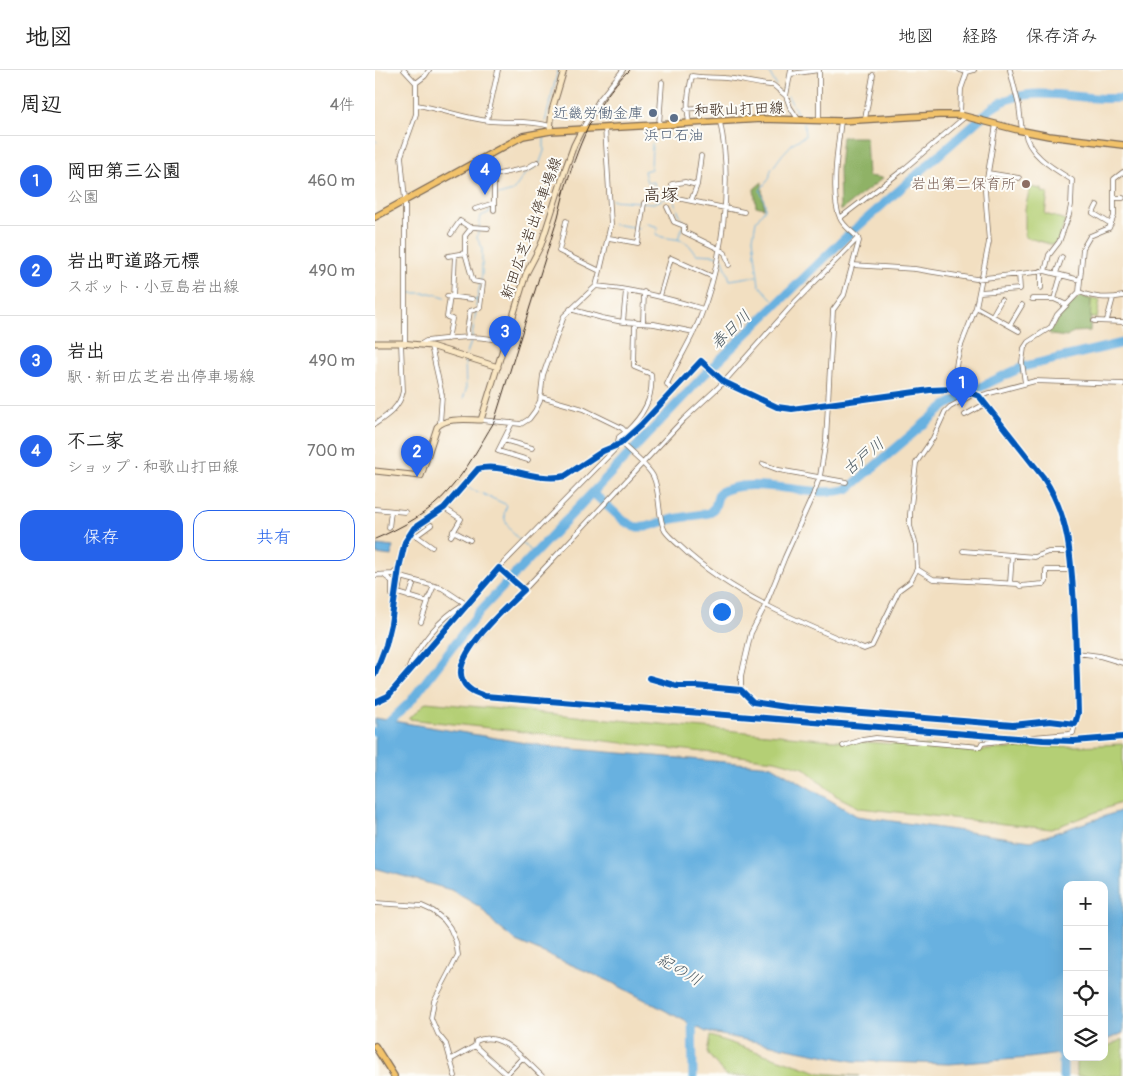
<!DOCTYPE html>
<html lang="ja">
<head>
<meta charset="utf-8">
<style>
	body { margin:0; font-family:Pangolin,"Klee One",sans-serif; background:#f6f6f6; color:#222 }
	.controls { position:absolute; right:15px; bottom:15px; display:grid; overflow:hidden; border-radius:10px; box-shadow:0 5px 20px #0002 }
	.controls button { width:45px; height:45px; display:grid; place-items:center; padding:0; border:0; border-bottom:1px solid #e0e0e0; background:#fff; color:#222; font:25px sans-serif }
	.you { position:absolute; left:346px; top:541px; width:18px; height:18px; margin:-12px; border:4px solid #fff; border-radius:50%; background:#1a73e8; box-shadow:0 0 0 8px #1a73e833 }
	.badge { display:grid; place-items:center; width:32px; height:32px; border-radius:50%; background:#2563eb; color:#fff; font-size:16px; font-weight:700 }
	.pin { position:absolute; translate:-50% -41px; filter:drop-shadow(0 1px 2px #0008) }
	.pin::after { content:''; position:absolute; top:26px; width:18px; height:15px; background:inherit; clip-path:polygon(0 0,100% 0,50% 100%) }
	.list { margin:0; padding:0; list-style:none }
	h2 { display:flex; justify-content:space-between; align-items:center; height:65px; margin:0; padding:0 20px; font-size:21px }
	h2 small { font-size:16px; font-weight:400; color:#767676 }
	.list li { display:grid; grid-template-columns:32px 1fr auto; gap:15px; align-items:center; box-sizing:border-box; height:90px; padding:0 20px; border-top:1px solid #e0e0e0 }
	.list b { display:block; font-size:19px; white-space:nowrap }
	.list p { margin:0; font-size:16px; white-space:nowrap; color:#767676 }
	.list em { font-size:16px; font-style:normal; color:#767676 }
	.actions { display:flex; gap:10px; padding:15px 20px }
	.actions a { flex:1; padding:11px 0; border:1px solid #2563eb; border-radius:15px; text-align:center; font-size:18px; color:#2563eb }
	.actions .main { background:#2563eb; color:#fff }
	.icon { flex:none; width:28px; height:28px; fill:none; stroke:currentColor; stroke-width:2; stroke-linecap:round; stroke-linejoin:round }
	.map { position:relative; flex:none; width:748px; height:1006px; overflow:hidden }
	header { display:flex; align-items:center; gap:30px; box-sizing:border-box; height:70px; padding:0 25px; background:#fff; border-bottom:1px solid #e0e0e0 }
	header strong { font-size:24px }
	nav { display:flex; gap:28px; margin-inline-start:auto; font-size:18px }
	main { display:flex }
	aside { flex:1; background:#fff }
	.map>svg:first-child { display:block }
	.green { fill:#b4cf75; stroke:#787c4a }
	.forest { fill:#8fb266; stroke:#656e42 }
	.water { fill:#68b1e0; stroke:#526e7f }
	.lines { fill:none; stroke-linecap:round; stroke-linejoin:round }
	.stream { stroke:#68b1e0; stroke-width:1 }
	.river { stroke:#68b1e0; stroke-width:9 }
	.street-casing { stroke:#7b6957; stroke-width:5.5 }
	.secondary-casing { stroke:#7b6957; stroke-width:7 }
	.primary-casing { stroke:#7b6957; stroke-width:8 }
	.street { stroke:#fff; stroke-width:4 }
	.secondary { stroke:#fae7c3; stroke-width:5 }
	.primary { stroke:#f2c26a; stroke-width:5.5 }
	.rail { stroke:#3b2a1e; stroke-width:1 }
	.cycleway-casing { stroke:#fdfcf7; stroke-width:9 }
	.cycleway { stroke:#0057b8; stroke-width:6 }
	.service-dot { fill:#5c6f8a; stroke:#fdfcf7; stroke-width:2 }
	.education-dot { fill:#8d6e63; stroke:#fdfcf7; stroke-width:2 }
	.labels { text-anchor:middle; stroke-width:4; stroke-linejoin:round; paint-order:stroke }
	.street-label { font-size:15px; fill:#3b2a1e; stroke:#fdfcf7 }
	.service-label { font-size:15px; fill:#4e5e75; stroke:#fdfcf7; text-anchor:end }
	.education-label { font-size:15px; fill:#785e54; stroke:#fdfcf7; text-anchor:end }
	.water-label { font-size:16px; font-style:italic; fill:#4b5962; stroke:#fdfcf7 }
	.quarter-label { font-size:18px; fill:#3b2a1e; stroke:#fdfcf7 }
</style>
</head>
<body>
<header>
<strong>地図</strong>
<nav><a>地図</a><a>経路</a><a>保存済み</a></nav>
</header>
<main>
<aside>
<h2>周辺<small>4件</small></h2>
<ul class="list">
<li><span class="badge">1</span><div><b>岡田第三公園</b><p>公園</p></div><em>460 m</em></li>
<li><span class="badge">2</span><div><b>岩出町道路元標</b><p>スポット · 小豆島岩出線</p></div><em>490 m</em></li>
<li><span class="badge">3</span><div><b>岩出</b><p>駅 · 新田広芝岩出停車場線</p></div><em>490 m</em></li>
<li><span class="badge">4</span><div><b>不二家</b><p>ショップ · 和歌山打田線</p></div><em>700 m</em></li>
</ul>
<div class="actions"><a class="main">保存</a><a>共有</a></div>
</aside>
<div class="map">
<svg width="748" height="1006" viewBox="0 0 748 1006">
	<rect width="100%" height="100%" fill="#fdfcf7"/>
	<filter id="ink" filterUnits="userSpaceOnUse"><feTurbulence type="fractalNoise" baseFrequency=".02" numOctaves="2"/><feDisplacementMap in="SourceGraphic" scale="10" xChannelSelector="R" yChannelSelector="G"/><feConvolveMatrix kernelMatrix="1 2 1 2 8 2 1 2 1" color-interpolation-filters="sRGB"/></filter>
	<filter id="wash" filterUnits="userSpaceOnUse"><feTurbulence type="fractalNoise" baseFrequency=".0096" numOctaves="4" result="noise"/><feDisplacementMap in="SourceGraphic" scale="20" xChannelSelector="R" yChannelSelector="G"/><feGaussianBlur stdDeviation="1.12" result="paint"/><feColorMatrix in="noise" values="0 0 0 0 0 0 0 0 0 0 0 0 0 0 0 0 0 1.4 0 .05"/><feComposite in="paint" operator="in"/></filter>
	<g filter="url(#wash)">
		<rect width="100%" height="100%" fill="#f2dfc1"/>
		<path class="green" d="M655 117 667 119V122L673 123 670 144 691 150 683 170 678 175 650 167V139Z
			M716 229 725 230 722 248H715Z
			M51 632 446 669 607 680 748 674V732L676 759 485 738 460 725 429 698 400 690 34 649Z
			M335 966 446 1003 484 1006H351L332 983Z
			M748 969V1006H702V990L709 987H729V978Z"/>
		<path class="forest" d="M467 67H491L493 106 508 108 465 141 464 98Z
			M387 112C386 122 389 129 389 138L381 136 379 119Z
			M705 226 716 229 715 261 698 262 692 267 676 265 673 261 681 253 685 245Z"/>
		<path class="water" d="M2 475 18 477 17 486 1 484Z
			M0 648 175 677 397 696 482 746 656 771 748 740V963L729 971V815H692V983L654 988 574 994 478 991 331 962 234 911 141 871 122 856 105 837 76 820 0 798Z"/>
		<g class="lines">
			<path class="stream" d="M393 0 401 15
				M413 26 422 43 426 47
				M170 52 183 0
				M0 70 2 72
				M277 74 276 99 269 101 272 113 279 112 283 130
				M120 126 138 121 150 104 164 95 169 81V66
				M237 130 279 133 291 128H299L300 134 309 154
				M238 154 264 158
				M268 155 270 153 283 157 281 164C289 170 301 167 310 172 315 174 317 180 321 184L339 185 347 187 355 210 381 206
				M303 169 307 157
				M33 223H55L70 227
				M98 230H102L101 237
				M102 230 107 205V177L102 168 106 146 115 142V136
				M402 234 384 215 378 168 381 151 390 139V133L385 120 394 109 396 100 407 85 418 73 430 66 429 53
				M91 286 96 272 101 241
				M88 329 91 320 90 290
				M92 417 130 434 132 436C120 452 150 475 160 485"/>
			<path class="river" d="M218 423 249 451 260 457H271L298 449 334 443 340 437 344 423C379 403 434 430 473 419L570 336C596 322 623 307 651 296L748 273
				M0 662 8 658 35 632 105 541 330 304 470 168 617 38C656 10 705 33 748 28
				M317 944 318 1006
				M679 978 688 984V1006"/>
		</g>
	</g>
	<g filter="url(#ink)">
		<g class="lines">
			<g class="street-casing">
				<path id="street" d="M29 0 41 13V44L26 86 30 130V273
					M416 0 411 26 415 37 423 49
					M585 0 592 2 599 0
					M635 0 644 36 647 61
					M416 4 444 0V49
					M41 13 50 6 54 0
					M42 35C66 39 89 48 114 51 134 53 155 50 175 56
					M311 39 329 37
					M585 45 586 19 592 2
					M490 49 498 5
					M112 50 123 0
					M314 53C311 36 313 23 317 6 328 8 339 7 350 8 366 9 382 15 398 15L411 26
					M284 55 287 12
					M207 59 224 30 248 0
					M650 61C652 84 679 99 697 110L696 135 694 145 684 172 674 185 670 201
					M112 85 115 96 119 105V140
					M613 103 644 108
					M119 105 152 98 162 92
					M322 115 310 112 297 114 302 128 369 142
					M740 128H748
					M316 131 322 115 326 86
					M722 135 718 143 736 154
					M292 137 299 152 309 156V162L344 179 350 183 354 195
					M100 139 119 133
					M465 148 529 99 591 46
					M191 151 184 181 225 201
					M76 164 85 151 96 158
					M234 168 263 173 269 133
					M483 168 420 232 349 312 309 349 149 520 122 547 88 589C79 610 92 618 110 626L668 670 699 671 748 667
					M73 186 90 183
					M477 195 540 199 601 209 670 201 705 210
					M666 201V218
					M681 203 687 187
					M221 216C258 219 293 228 328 239
					M605 222 645 219 644 204
					M704 222C720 228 732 229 748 226
					M72 226 97 229
					M285 226 296 188 338 207
					M78 227 80 185
					M657 229H679L692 235
					M679 229 686 205
					M601 237 644 261
					M195 239 227 248 248 252 279 254 319 262
					M617 246 626 230
					M732 250 738 228
					M719 251 748 252
					M248 252 251 220
					M268 253 269 222
					M635 255 647 235
					M93 267 92 260 95 241 105 238 108 213 98 211 90 183V166L97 157 113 158
					M73 269 77 249 72 247 75 226
					M46 274 51 271C78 268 104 264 129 272
					M56 276 67 325 65 353
					M650 313 647 292 649 278 653 272 676 257 682 245 704 222 708 178 715 166 734 158 739 146V109L748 102
					M578 319 582 290 585 278 601 237 614 172 610 121 621 54
					M297 321 292 314C302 292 316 271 325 248 348 191 358 112 345 52
					M604 326 660 311 748 314
					M166 327 208 339 247 358 251 362 244 367 243 371 245 374
					M590 345 610 334
					M106 350 146 354 154 349 160 341 165 331 168 305 189 246 221 216 225 201 236 154 230 58
					M137 353 123 381 153 390
					M0 354C13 345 25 337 28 321L26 273
					M251 362C268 346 279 328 276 304L259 297 260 252
					M129 370 157 378
					M245 374 249 376C257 384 273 396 278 406 286 422 282 448 290 461 294 467 301 472 306 477 354 523 428 554 489 579L497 576 524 520 535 512 542 499 541 475 535 456V444L541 393 558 368 570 342 575 337 599 324
					M388 394 404 400 471 412
					M69 438 86 449 76 466
					M0 439 30 442
					M14 458 16 441
					M78 461 95 470
					M36 462 57 477
					M41 466 56 455
					M588 481 660 487 673 482H695
					M124 498 149 520
					M542 499 558 509 643 514 645 516 668 514 671 512V500H697
					M0 505 18 504 24 498
					M10 506 17 511V525L20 526
					M635 513 637 485
					M23 523 26 507 67 518 91 534
					M23 523 53 532 46 552
					M34 527 38 515
					M52 532 58 518
					M702 583 725 586 748 593
					M32 602C42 576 65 548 89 534
					M0 604 11 575 16 554 24 498 30 472 39 458 69 438 103 399C127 392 160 413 190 406L228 381 245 374 266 355 326 291 349 312 402 337 417 339 555 320 578 319 587 320 604 326 668 407C695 447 696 489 699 536 701 572 702 607 703 643L700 654 675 651 638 655 411 637 378 632 366 620 320 616H302L274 608
					M366 620V606L376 563 391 534 410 487 438 425 445 406 451 370 458 240 469 225 484 171 483 168C478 162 468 156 465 148 455 127 463 74 466 51
					M0 632 13 626 115 507 242 377
					M657 667 694 664 698 663 700 654
					M468 676 487 670 501 668 605 677 607 673 643 669
					M0 833 47 836 58 841 69 850 75 858 81 872 83 885 59 931 56 948 63 964 71 974 80 1006
					M100 976 133 1006
					M75 990 100 976 101 971C126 959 150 991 167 1006
					M130 1006 147 988"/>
			</g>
			<g class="secondary-casing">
				<path id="secondary" d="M175 61 177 40 189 0
					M0 273H26L56 276 123 297
					M0 401 46 406 62 357C71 347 93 350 106 350L151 204 166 175 191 97 199 75 207 59"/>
			</g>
			<g class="primary-casing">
				<path id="primary" d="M0 147 148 66 175 61 387 49 466 51 564 45H585L643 60 674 66 748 75
					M0 976 19 1006"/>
			</g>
			<use href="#street" class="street"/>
			<use href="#secondary" class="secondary"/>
			<use href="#primary" class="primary"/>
			<path class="rail" d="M188 125C203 77 217 36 254 0
				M0 469C26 458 56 442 74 420 92 400 105 375 119 352L183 147 190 119"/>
			<g class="cycleway-casing">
				<path id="cycleway" d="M0 604 11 575 16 554 24 498 30 472 39 458 69 438 103 399C127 392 160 413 190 406L228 381 245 374 266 355 326 291 349 312 402 337 417 339 555 320 578 319 587 320 604 326 668 407C695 447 696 489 699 536 701 572 702 607 703 643L700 654 675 651 638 655 411 637 378 632 366 620 320 616H302L274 608
					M0 632 13 626 124 498 149 520C133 536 74 587 88 611 92 620 101 623 110 626L668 670 699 671 748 667"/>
			</g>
			<use href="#cycleway" class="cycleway"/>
		</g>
	</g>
	<g class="service-dot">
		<circle cx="278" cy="43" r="5"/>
		<circle cx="299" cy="48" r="5"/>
	</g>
	<circle class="education-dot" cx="651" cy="114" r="5"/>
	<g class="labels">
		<g class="street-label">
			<text transform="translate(364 39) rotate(-2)" y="5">和歌山打田線</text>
			<text transform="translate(156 158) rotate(-70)" y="5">新田広芝岩出停車場線</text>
		</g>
		<g class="service-label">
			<text x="268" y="48">近畿労働金庫</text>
			<text x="299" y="70" text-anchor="middle">浜口石油</text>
		</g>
		<g class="education-label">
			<text x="641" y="119">岩出第二保育所</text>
		</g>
		<g class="water-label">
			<text transform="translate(355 259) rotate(-44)" y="6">春日川</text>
			<text transform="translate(488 386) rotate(-40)" y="6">古戸川</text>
			<text transform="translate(305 899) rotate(30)" y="6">紀の川</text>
		</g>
		<g class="quarter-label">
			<text x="286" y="131">高塚</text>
		</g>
	</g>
</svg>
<div class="controls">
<button>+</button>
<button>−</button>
<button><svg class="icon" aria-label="locate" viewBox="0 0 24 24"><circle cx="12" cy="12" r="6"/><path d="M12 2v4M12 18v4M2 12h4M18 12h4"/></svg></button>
<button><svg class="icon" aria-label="layers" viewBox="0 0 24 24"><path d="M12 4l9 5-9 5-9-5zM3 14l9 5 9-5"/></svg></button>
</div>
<div class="you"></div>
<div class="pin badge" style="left:587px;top:338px">1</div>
<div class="pin badge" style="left:42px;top:407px">2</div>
<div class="pin badge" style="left:130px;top:287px">3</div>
<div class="pin badge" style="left:110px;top:125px">4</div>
</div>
</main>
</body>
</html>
